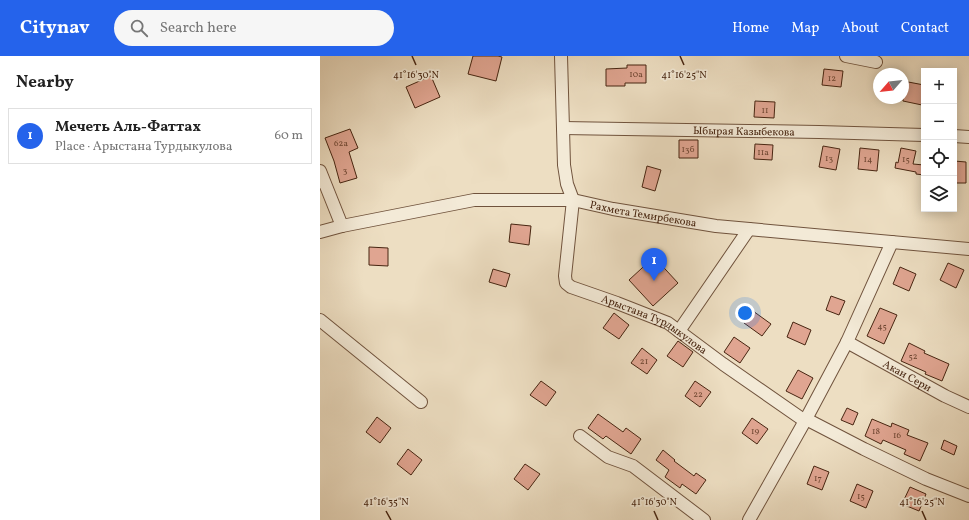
<!DOCTYPE html>
<html lang="en">
<head>
<meta charset="utf-8">
<style>
	body { margin:0; font-family:Vollkorn,serif; background:#f6f6f6; color:#222 }
	.controls { position:absolute; right:12px; top:12px; display:grid; overflow:hidden; border-radius:0px; box-shadow:0 2px 10px #0003 }
	.controls button { width:36px; height:36px; display:grid; place-items:center; padding:0; border:0; border-bottom:1px solid #e0e0e0; background:#fff; color:#222; font:20px sans-serif }
	.compass { position:absolute; left:553px; top:12px; width:36px; height:36px; border-radius:50%; background:#fff; box-shadow:0 2px 10px #0003; rotate:242deg }
	.you { position:absolute; left:425px; top:257px; width:14px; height:14px; margin:-10px; border:3px solid #fff; border-radius:50%; background:#1a73e8; box-shadow:0 0 0 6px #1a73e833 }
	.badge { display:grid; place-items:center; width:26px; height:26px; border-radius:50%; background:#2563eb; color:#fff; font-size:13px; font-weight:700 }
	.pin { position:absolute; translate:-50% -33px; filter:drop-shadow(0 1px 2px #0008) }
	.pin::after { content:''; position:absolute; top:21px; width:14px; height:12px; background:inherit; clip-path:polygon(0 0,100% 0,50% 100%) }
	.list { margin:0; padding:0; list-style:none }
	h2 { display:flex; justify-content:space-between; align-items:center; height:52px; margin:0; padding:0 16px; font-size:17px }
	h2 small { font-size:13px; font-weight:400; color:#767676 }
	.list li { display:grid; grid-template-columns:26px 1fr auto; gap:12px; align-items:center; box-sizing:border-box; height:56px; margin:0 8px 8px; padding:0 8px; border:1px solid #e0e0e0; border-radius:0px }
	.list b { display:block; font-size:15px; white-space:nowrap }
	.list p { margin:0; font-size:13px; white-space:nowrap; color:#767676 }
	.list em { font-size:13px; font-style:normal; color:#767676 }
	.icon { flex:none; width:22px; height:22px; fill:none; stroke:currentColor; stroke-width:2; stroke-linecap:round; stroke-linejoin:round }
	.map { position:relative; flex:none; width:649px; height:464px; overflow:hidden }
	header { display:flex; align-items:center; gap:24px; box-sizing:border-box; height:56px; padding:0 20px; background:#2563eb; color:#fff }
	header strong { font-size:19px }
	nav { display:flex; gap:22px; margin-inline-start:auto; font-size:14px }
	.search { width:280px; height:36px; background:#f6f6f6; display:flex; align-items:center; gap:10px; box-sizing:border-box; padding:0 14px; border-radius:22px; color:#767676; font-size:15px }
	main { display:flex }
	aside { flex:1; background:#fff }
	.map>svg:first-child { display:block }
	.building { fill:#e0a591; stroke:#472511 }
	.lines { fill:none; stroke-linecap:round; stroke-linejoin:round }
	.street-casing { stroke:#70533d; stroke-width:14 }
	.street { stroke:#f3ead7; stroke-width:12 }
	.ticks { fill:none; stroke:#472511; stroke-width:1.5 }
	.labels { text-anchor:middle; stroke-width:3.5; stroke-linejoin:round; paint-order:stroke }
	.number-label { font-size:9px; fill:#6d4531 }
	.street-label { font-size:11px; fill:#472511; stroke:#f3ead7 }
	.ticks-label { font-size:10px; text-anchor:middle; fill:#472511; stroke:#f3ead7; stroke-width:3.5; stroke-linejoin:round; paint-order:stroke }
</style>
</head>
<body>
<header>
<strong>Citynav</strong>
<div class="search"><svg class="icon" aria-label="search" viewBox="0 0 24 24"><circle cx="10" cy="10" r="6"/><path d="M15 15l6 6"/></svg>Search here</div>
<nav><a>Home</a><a>Map</a><a>About</a><a>Contact</a></nav>
</header>
<main>
<aside>
<h2>Nearby<small></small></h2>
<ul class="list">
<li><span class="badge">1</span><div><b>Мечеть Аль-Фаттах</b><p>Place · Арыстана Турдыкулова</p></div><em>60 m</em></li>
</ul>
</aside>
<div class="map">
<svg width="649" height="464" viewBox="0 0 649 464">
	<rect width="100%" height="100%" fill="#eddec2"/>
	<filter id="stains"><feTurbulence type="fractalNoise" baseFrequency=".005" numOctaves="4"/><feColorMatrix values="0 0 0 0 .2 0 0 0 0 .09 0 0 0 0 .02 0 0 0 .5 -.17"/></filter>
	<radialGradient id="worn" r=".72"><stop offset=".6" stop-color="#630" stop-opacity="0"/><stop offset="1" stop-color="#630" stop-opacity=".3"/></radialGradient>
	<path class="building" d="M153 0H178L182 1 176 25 148 18Z
		M307 9H326V27H305V30H286V13L307 12Z
		M504 13 523 15 521 31 502 29Z
		M111 20 120 41 95 52 86 31Z
		M583 25 604 29V38L602 49 583 45Z
		M435 45 455 46 454 62 434 61Z
		M30 73 38 92 29 96 37 122 20 127 14 105 5 82Z
		M359 84H378V102H359Z
		M435 88 453 89 452 104 434 103Z
		M503 90 520 93 516 114 499 111Z
		M540 92 559 94 557 115 538 113Z
		M581 92 596 95 593 108 604 109V119L596 118V116L575 112 576 106 578 107Z
		M634 105 646 106V127H634Z
		M327 110 341 114 335 135 322 131Z
		M191 168 211 170 209 189 189 186Z
		M49 191 68 192V210L49 209Z
		M334 201 358 227 333 250 309 224Z
		M628 207 644 214 636 232 620 224Z
		M580 211 596 218 589 235 573 228Z
		M173 213 190 218 186 231 169 226Z
		M511 240 525 245 519 259 506 254Z
		M560 252 577 259 564 288 547 280Z
		M433 255 451 268 442 280 424 267Z
		M294 257 309 269 299 283 283 272Z
		M473 266 491 274 485 289 467 281Z
		M414 281 430 292 420 307 404 296Z
		M358 285 373 296 363 311 347 300Z
		M589 287 605 295 604 297 629 308 622 325 605 318 606 316 581 305Z
		M322 292 337 304 327 318 311 307Z
		M478 314 493 322 482 343 466 335Z
		M221 325 236 336 226 350 210 339Z
		M375 325 391 336 380 351 365 340Z
		M527 352 538 357 533 369 521 364Z
		M278 358 303 376 306 372 321 383 311 398 286 380 283 383 268 372Z
		M57 361 71 372 60 387 46 376Z
		M432 362 448 373 437 388 422 377Z
		M552 363 571 371 572 367 589 374 587 379 608 387 600 405 584 398 586 394 563 384 561 388 545 380Z
		M624 384 637 390 634 399 621 393Z
		M88 393 102 404 91 419 77 408Z
		M343 394 355 404 354 405 374 420 376 417 386 424 376 438 362 428 360 432 345 421 349 414 336 404Z
		M205 408 220 418 208 434 194 423Z
		M494 410 509 416 502 434 487 428Z
		M537 428 553 435 546 452 530 445Z
		M590 431 606 438 599 455 582 448Z"/>
	<g class="lines">
		<g class="street-casing">
			<g id="street">
				<path id="s1" d="M241 0 244 109 247 128 253 144 245 220 246 227 251 231 297 247 348 267 403 308 485 365"/>
				<path d="M526 0 556 6"/>
				<path id="s2" d="M243 72 499 76 604 79"/>
				<path d="M634 80 649 81"/>
				<path d="M0 115 22 170"/>
				<path id="s3" d="M0 176 22 170 154 144H253L293 153 396 170 649 193"/>
				<path d="M0 264 101 346"/>
				<path d="M359 275 429 173"/>
				<path id="s4" d="M527 286 625 340 649 351"/>
				<path d="M486 363 544 393 606 423 649 440"/>
				<path d="M260 380 288 401 313 410 384 464"/>
				<path d="M429 464 486 363 527 286 572 186"/>
			</g>
		</g>
		<use href="#street" class="street"/>
	</g>
	<path class="ticks" d="M92 0 96 9M360 0 364 9M66 455 71 464M334 455 338 464M602 455 606 464"/>
	<g class="labels">
		<g class="number-label">
			<text x="316" y="21">10а</text>
			<text x="512" y="25">12</text>
			<text x="445" y="57">11</text>
			<text x="21" y="90">62а</text>
			<text x="368" y="96">13б</text>
			<text x="443" y="99">11а</text>
			<text x="509" y="105">13</text>
			<text x="548" y="106">14</text>
			<text x="586" y="106">15</text>
			<text x="25" y="117">3</text>
			<text x="562" y="273">45</text>
			<text x="593" y="303">52</text>
			<text x="324" y="308">21</text>
			<text x="378" y="341">22</text>
			<text x="435" y="378">19</text>
			<text x="556" y="378">18</text>
			<text x="577" y="382">16</text>
			<text x="498" y="425">17</text>
			<text x="541" y="443">15</text>
		</g>
		<g class="street-label">
			<text dy="4" stroke="none"><textPath href="#s2" startOffset="181">Ыбырая Казыбекова</textPath></text>
			<text dy="4" stroke="none"><textPath href="#s3" startOffset="328">Рахмета Темирбекова</textPath></text>
			<text dy="4" stroke="none"><textPath href="#s1" startOffset="327">Арыстана Турдыкулова</textPath></text>
			<text dy="4" stroke="none"><textPath href="#s4" startOffset="69">Акан Сери</textPath></text>
		</g>
	</g>
	<g class="ticks-label">
		<text x="96" y="22">41°16'30"N</text>
		<text x="364" y="22">41°16'25"N</text>
		<text x="66" y="449">41°16'35"N</text>
		<text x="334" y="449">41°16'30"N</text>
		<text x="602" y="449">41°16'25"N</text>
	</g>
	<rect width="100%" height="100%" filter="url(#stains)"/>
	<rect width="100%" height="100%" fill="url(#worn)"/>
</svg>
<div class="controls">
<button>+</button>
<button>−</button>
<button><svg class="icon" aria-label="locate" viewBox="0 0 24 24"><circle cx="12" cy="12" r="6"/><path d="M12 2v4M12 18v4M2 12h4M18 12h4"/></svg></button>
<button><svg class="icon" aria-label="layers" viewBox="0 0 24 24"><path d="M12 4l9 5-9 5-9-5zM3 14l9 5 9-5"/></svg></button>
</div>
<svg class="compass" viewBox="-18 -18 36 36"><path d="M0-13l5 13h-10z" fill="#e53935"/><path d="M0 13l5-13h-10z" fill="#767676"/></svg>
<div class="you"></div>
<div class="pin badge" style="left:334px;top:225px">1</div>
</div>
</main>
</body>
</html>
